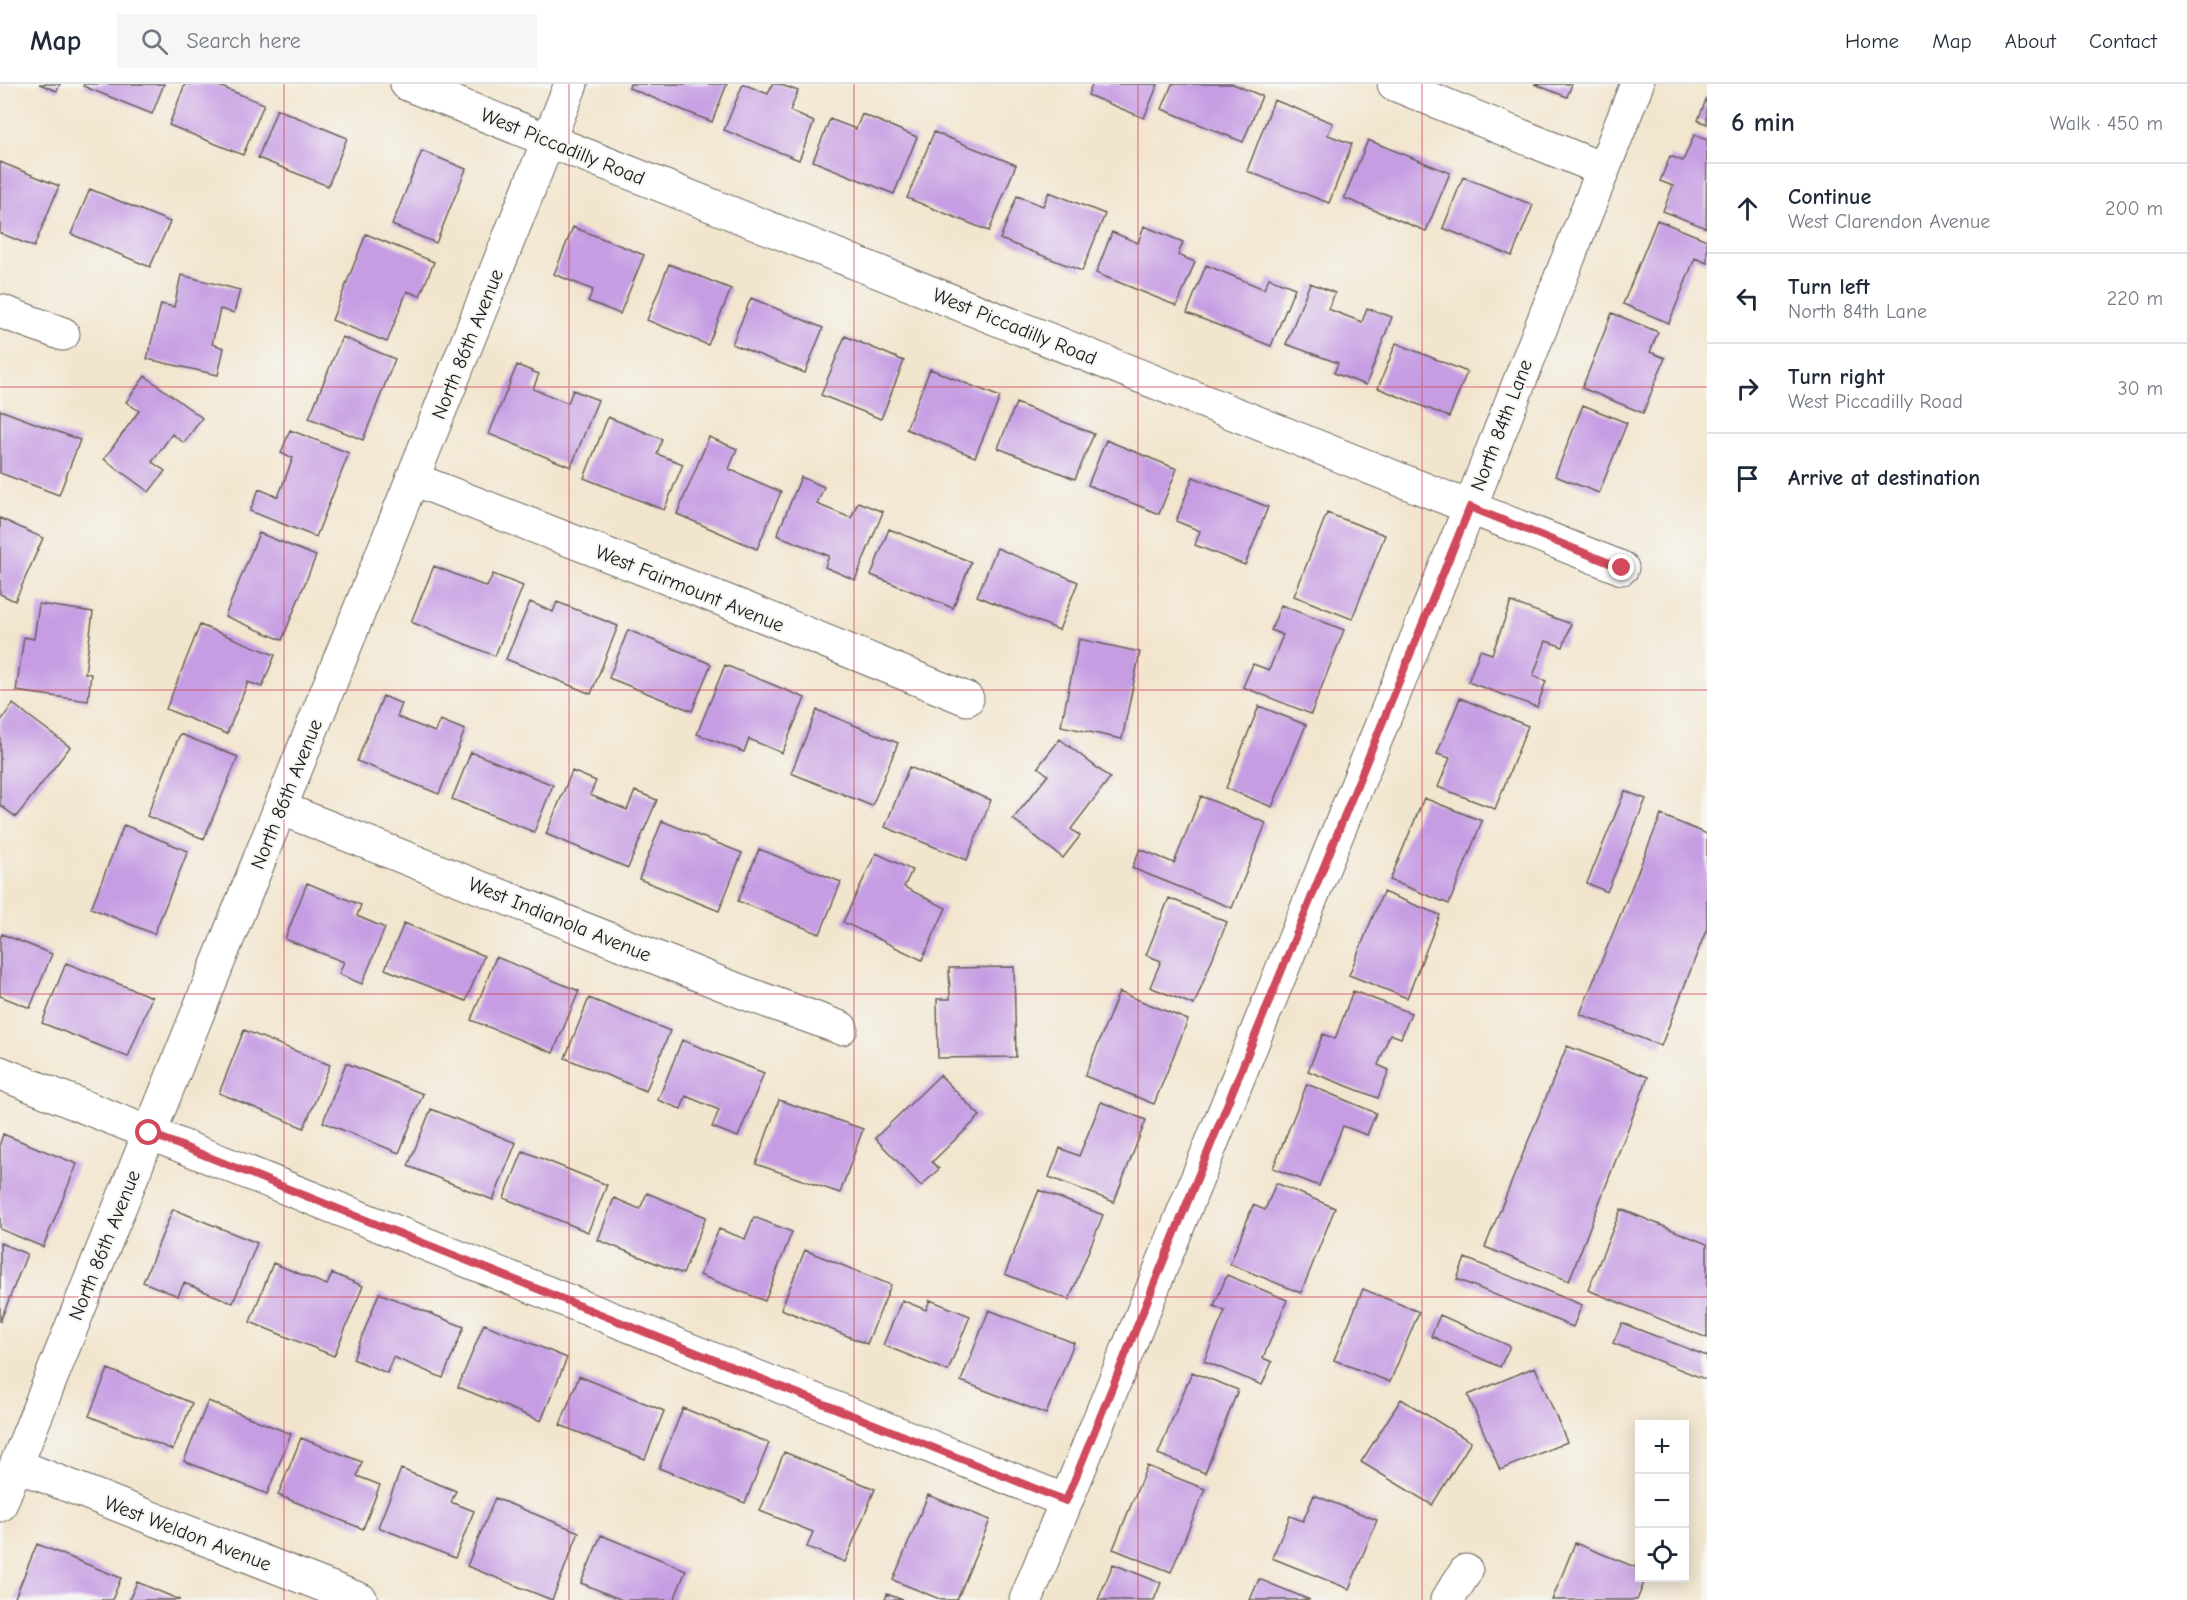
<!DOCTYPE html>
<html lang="en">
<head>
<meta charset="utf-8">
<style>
	body { margin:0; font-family:"Comic Neue",sans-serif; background:#f6f6f7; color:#1f2937 }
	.controls { position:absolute; right:18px; bottom:18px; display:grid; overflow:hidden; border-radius:0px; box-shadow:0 3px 15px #0003 }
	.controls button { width:54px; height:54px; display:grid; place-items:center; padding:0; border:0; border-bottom:2px solid #e0e1e3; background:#fff; color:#1f2937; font:30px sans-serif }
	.stop { position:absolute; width:18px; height:18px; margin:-14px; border:4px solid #d1495b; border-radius:50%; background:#fff }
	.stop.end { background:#d1495b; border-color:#fff; box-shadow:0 2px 6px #0008 }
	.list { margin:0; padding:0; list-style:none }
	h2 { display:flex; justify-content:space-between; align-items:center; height:78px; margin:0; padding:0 24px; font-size:26px }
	h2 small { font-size:20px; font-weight:400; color:#747a83 }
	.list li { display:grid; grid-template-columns:39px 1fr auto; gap:18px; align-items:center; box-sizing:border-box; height:90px; padding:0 24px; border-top:2px solid #e0e1e3 }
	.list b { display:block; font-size:22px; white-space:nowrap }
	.list p { margin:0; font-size:20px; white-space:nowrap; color:#747a83 }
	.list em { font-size:20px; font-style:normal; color:#747a83 }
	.icon { flex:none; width:33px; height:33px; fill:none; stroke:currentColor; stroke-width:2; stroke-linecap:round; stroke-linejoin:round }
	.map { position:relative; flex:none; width:1707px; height:1516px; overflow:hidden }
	header { display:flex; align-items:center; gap:36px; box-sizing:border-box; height:84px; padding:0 30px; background:#fff; border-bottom:2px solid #e0e1e3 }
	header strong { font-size:28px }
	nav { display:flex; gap:33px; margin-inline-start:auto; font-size:21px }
	.search { width:420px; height:54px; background:#f6f6f7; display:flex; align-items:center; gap:15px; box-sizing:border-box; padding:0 21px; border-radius:0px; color:#747a83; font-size:22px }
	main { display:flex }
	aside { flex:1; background:#fff }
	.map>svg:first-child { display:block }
	.building { fill:#c69de3 }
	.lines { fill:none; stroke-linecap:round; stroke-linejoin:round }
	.minor-casing { stroke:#67625a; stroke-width:35 }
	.minor { stroke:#fff; stroke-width:33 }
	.route { stroke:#d1495b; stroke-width:8 }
	.grid { fill:none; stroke:#d1495b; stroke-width:1.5; stroke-opacity:0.55 }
	.labels { text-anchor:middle; stroke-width:4.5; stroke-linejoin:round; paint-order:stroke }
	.street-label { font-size:20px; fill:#1c1c1c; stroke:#f6f6f2 }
</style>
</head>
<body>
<header>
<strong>Map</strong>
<div class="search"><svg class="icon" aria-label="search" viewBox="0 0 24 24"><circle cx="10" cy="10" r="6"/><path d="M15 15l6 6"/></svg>Search here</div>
<nav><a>Home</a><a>Map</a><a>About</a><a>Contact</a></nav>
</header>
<main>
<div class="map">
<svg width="1707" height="1516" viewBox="0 0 1707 1516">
	<rect width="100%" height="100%" fill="#f6f6f2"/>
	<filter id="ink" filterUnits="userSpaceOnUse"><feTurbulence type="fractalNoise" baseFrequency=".0167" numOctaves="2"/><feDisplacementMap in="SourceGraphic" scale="12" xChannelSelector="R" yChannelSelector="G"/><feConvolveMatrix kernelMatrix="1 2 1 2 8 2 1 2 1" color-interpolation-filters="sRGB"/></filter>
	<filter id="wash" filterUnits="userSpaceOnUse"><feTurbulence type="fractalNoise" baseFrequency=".008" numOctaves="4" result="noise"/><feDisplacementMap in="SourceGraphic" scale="24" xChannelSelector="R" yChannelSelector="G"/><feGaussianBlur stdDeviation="1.35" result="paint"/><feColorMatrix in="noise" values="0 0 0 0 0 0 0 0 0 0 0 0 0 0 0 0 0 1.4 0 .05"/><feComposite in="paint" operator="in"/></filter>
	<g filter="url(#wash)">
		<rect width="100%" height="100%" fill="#f2e5ce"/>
		<g id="blocks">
			<path class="building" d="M39 0H60L57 7Z
				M84 0H164L152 30 83 2Z
				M185 0H214L264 20 243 71 169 41Z
				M630 0H727L712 38 629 4Z
				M743 0 768 10 772 0H779L798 7 790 27 814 38 799 76 724 46Z
				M1092 0H1158L1144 34 1088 11Z
				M1172 0H1233L1262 12 1243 58 1162 25Z
				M1534 0H1572L1567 13Z
				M1707 13V40L1698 36Z
				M1274 16 1333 39 1328 51 1352 60 1329 119 1247 87Z
				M277 25 347 54 328 102 258 74Z
				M862 30 917 53 894 110 813 77 830 35 856 45Z
				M934 48 1016 81 989 147 907 114Z
				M1694 51 1707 56 1706 144 1663 127 1673 102 1660 97 1670 72 1683 77Z
				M1368 56 1450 89 1426 147 1344 114Z
				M422 67 466 85 436 159 392 141Z
				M0 78 59 102 34 163 0 149Z
				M1463 93 1533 121 1512 172 1443 144Z
				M90 105 170 138 150 183 71 150Z
				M1049 108 1105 130 1082 187 1000 155 1017 112 1043 122Z
				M1657 136 1707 156V179L1695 174 1669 239 1623 220Z
				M1144 142 1183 158 1178 171 1195 178 1177 222 1096 189 1112 148 1138 159Z
				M573 143 644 171 620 230 588 217 593 206 554 190Z
				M366 150 434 178 420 212 407 207 387 258 332 236Z
				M669 180 731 205 708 261 647 236Z
				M1206 181 1264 205 1269 194 1295 204 1271 262 1187 229Z
				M181 191 240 206 234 229 220 225 212 260 224 264 218 291 147 275 161 220 174 223Z
				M1310 199 1335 209 1328 225 1362 238 1367 224 1392 233 1366 301 1334 289 1338 279 1286 260Z
				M751 214 823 244 805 289 732 260Z
				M1612 229 1658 248 1650 268 1665 274 1643 329 1582 304Z
				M845 252 904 277 881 335 821 311Z
				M342 253 395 275 363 356 309 334Z
				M1396 259 1467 288 1449 333 1378 304Z
				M517 281 539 290 533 305 568 319 573 306 598 316 571 383 489 350Z
				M930 285 1000 313 975 373 906 345Z
				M145 292 202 334 184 359 172 350 152 378 165 387 149 408 104 375 139 327 126 318Z
				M1016 319 1094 350 1075 395 998 364Z
				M1583 321 1627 339 1599 409 1555 392Z
				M0 326 80 356 59 411 0 389Z
				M608 333 662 355 657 370 683 380 664 426 584 394Z
				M290 346 349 369 316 453 250 427 259 405 278 413 293 374 281 369Z
				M709 353 737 365 729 385 781 408 757 465 677 430Z
				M1106 356 1177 385 1159 430 1088 401Z
				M801 393 824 403 817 420 851 434 858 418 883 428 855 496 825 483 829 472 777 451Z
				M1193 393 1268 423 1245 481 1195 461 1200 447 1176 437Z
				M1327 429 1385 451 1352 535 1294 512Z
				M0 434 43 454 15 517 0 510Z
				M889 445 971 478 953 524 871 491Z
				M259 449 316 472 282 556 225 532Z
				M997 464 1078 498 1059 546 977 512Z
				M434 482 487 503 493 490 523 502 495 572 411 538Z
				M530 518 553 528 557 518 618 542 591 610 506 575Z
				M1511 518 1571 540 1563 563 1546 557 1533 592 1546 597 1537 623 1468 598 1480 566 1492 570Z
				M39 520 93 528 85 589 91 590 88 617 16 607 24 553 34 555Z
				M1281 521 1344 546 1311 630 1243 603 1253 580 1269 586 1283 551 1271 546Z
				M200 541 275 571 262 603 248 598 227 650 166 625Z
				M628 546 711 580 692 627 609 594Z
				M1079 555 1140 568 1122 655 1061 642Z
				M725 581 805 614 782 669 749 655 744 668 697 650Z
				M383 612 402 620 397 633 435 648 440 636 465 646 439 710 357 677Z
				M1460 614 1528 642 1495 725 1438 703 1450 674 1437 670Z
				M13 620 70 663 16 733 0 721V638Z
				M1259 622 1306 641 1272 723 1226 704Z
				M817 626 898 659 872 722 791 689Z
				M180 650 238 673 204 755 147 732Z
				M1060 655 1110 694 1071 745 1080 752 1063 774 1013 735 1048 691 1038 683Z
				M471 668 553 701 534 748 452 715Z
				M909 683 991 716 967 776 885 743Z
				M572 687 596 697 590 711 627 726 635 707 657 716 628 784 546 750Z
				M1625 707 1646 715 1607 808 1587 799Z
				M1201 712 1266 739 1232 824 1132 784 1140 765 1174 779Z
				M1424 714 1482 737 1449 820 1390 796Z
				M1661 731 1707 750V844L1661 962 1580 930Z
				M662 737 742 769 719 827 639 795Z
				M124 741 188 767 154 850 91 824Z
				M759 765 841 798 820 850 738 817Z
				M876 769 912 786 904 803 946 824 922 876 843 838Z
				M307 799 361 821 357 832 385 844 362 900 339 890 344 878 285 855Z
				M1383 808 1440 831 1407 914 1349 891Z
				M1169 814 1227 838 1194 921 1150 903 1161 877 1146 871Z
				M404 839 484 872 466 917 385 885Z
				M2 850 52 870 30 924 0 912V855Z
				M496 873 579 907 553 969 471 936Z
				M66 879 152 913 128 973 42 939Z
				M1014 883 1016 973 938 974 937 915H950L949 884Z
				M1353 907 1411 929 1401 954 1390 950 1378 981 1389 986 1378 1014 1308 987 1323 950 1335 955Z
				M1119 908 1188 936 1154 1020 1085 992Z
				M589 914 670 947 646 1007 565 974Z
				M244 946 330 981 304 1044 219 1009Z
				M682 956 764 989 738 1053 712 1043 719 1026 686 1012 681 1025 658 1016Z
				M1567 962 1648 993 1569 1197 1485 1163Z
				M346 979 423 1010 399 1069 323 1038Z
				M940 991 980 1032 932 1078 939 1085 921 1102 875 1054Z
				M1307 1000 1376 1029 1367 1051 1343 1042 1319 1102 1273 1084Z
				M779 1016 863 1045 840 1109 756 1080Z
				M1101 1018 1146 1036 1114 1118 1049 1093 1060 1064 1079 1072Z
				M431 1025 516 1059 493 1116 408 1082Z
				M3 1050 77 1080 43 1163 0 1145V1059Z
				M523 1067 607 1101 588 1148 504 1114Z
				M1276 1099 1335 1124 1301 1209 1230 1180 1253 1121 1265 1126Z
				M1039 1106 1103 1131 1069 1216 1005 1190Z
				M647 1109 706 1133 683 1190 598 1156 614 1114 640 1125Z
				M173 1125 257 1159 233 1219 184 1199 178 1212 143 1198Z
				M1621 1125 1707 1160V1254L1588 1206Z
				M754 1133 792 1148 765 1217 700 1191 719 1145 745 1155Z
				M0 1159 27 1170 0 1238Z
				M805 1166 891 1201 867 1260 781 1225Z
				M1465 1174 1582 1221 1573 1243 1457 1195Z
				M273 1179 327 1201 332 1189 363 1202 334 1272 250 1238Z
				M1227 1191 1287 1216 1263 1274 1272 1278 1262 1301 1204 1277 1225 1227 1214 1222Z
				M1363 1205 1419 1228 1390 1298 1334 1276Z
				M379 1209 464 1243 443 1294 393 1273 387 1289 353 1275Z
				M902 1216 926 1226 930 1216 970 1232 948 1287 883 1261Z
				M989 1226 1074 1259 1046 1330 961 1297Z
				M1440 1231 1510 1262 1500 1283 1431 1252Z
				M1622 1239 1707 1272V1296L1613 1259Z
				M484 1240 567 1274 541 1337 458 1303Z
				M1535 1283 1567 1358 1500 1386 1468 1311Z
				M108 1285 192 1319 173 1366 89 1332Z
				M1192 1288 1238 1306 1205 1389 1158 1370Z
				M579 1292 664 1327 645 1375 560 1341Z
				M1401 1315 1471 1358 1432 1421 1361 1378Z
				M208 1317 291 1350 267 1410 184 1377Z
				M683 1324 769 1359 745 1419 659 1384Z
				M301 1354 362 1378 357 1392 380 1401 363 1445 278 1411Z
				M784 1368 875 1405 845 1478 807 1463 813 1448 760 1427Z
				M1147 1382 1205 1405 1171 1488 1113 1465Z
				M401 1385 456 1407 451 1418 474 1427 455 1474 378 1443Z
				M928 1411 990 1436 957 1516H942L893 1496Z
				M1314 1411 1377 1436 1349 1505 1272 1474 1290 1432 1303 1437Z
				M495 1414 579 1448 552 1516 467 1482Z
				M601 1451 686 1486 674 1516H622L581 1499Z
				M1575 1459 1640 1485V1494H1646L1637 1516H1552Z
				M37 1460 121 1494 112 1516H14Z
				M1113 1480 1161 1499 1154 1516H1098Z
				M1259 1495 1310 1516H1250Z
				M137 1498 180 1516H129Z
				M887 1510 903 1516H885Z"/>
		</g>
	</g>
	<g filter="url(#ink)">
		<use href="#blocks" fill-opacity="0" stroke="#67625a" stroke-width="1.5"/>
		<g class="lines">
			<g class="minor-casing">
				<path id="minor" d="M407 0 1622 484
					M1394 0 1602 85
					M0 227 63 250
					M413 395 739 522 967 615
					M280 724 740 907 841 944
					M0 989 1066 1417
					M16 1381 361 1516
					M0 1421 571 0
					M1026 1516 1470 423 1637 0
					M1447 1516 1466 1487"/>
			</g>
			<use href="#minor" class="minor"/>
		</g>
	</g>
	<g class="lines" filter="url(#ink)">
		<path class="route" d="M149 1049 1066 1417 1470 423 1622 484"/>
	</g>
	<path class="grid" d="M284 0V1516M569 0V1516M854 0V1516M1138 0V1516M1422 0V1516M0 303H1707M0 606H1707M0 910H1707M0 1213H1707"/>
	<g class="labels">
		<g class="street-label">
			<text transform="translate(563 62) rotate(22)" y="7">West Piccadilly Road</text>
			<text transform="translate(1015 242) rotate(22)" y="7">West Piccadilly Road</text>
			<text transform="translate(467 260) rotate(-68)" y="7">North 86th Avenue</text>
			<text transform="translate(1501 341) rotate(-69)" y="7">North 84th Lane</text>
			<text transform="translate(690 504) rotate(22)" y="7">West Fairmount Avenue</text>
			<text transform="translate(286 710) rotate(-68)" y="7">North 86th Avenue</text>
			<text transform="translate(560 835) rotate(22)" y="7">West Indianola Avenue</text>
			<text transform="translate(104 1161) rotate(-68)" y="7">North 86th Avenue</text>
			<text transform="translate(188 1449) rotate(21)" y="7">West Weldon Avenue</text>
		</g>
	</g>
</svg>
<div class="controls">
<button>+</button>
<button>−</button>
<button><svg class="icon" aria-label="locate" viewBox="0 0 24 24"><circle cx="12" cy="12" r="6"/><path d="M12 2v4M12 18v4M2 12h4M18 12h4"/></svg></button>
</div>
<div class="stop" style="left:149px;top:1049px"></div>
<div class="stop end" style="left:1622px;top:484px"></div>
</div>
<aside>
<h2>6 min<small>Walk · 450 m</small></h2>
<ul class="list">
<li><svg class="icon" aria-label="ahead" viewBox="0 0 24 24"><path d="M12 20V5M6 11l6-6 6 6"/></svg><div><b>Continue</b><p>West Clarendon Avenue</p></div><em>200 m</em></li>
<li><svg class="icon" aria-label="left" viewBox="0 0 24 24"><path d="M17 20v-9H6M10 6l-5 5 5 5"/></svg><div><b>Turn left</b><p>North 84th Lane</p></div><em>220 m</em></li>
<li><svg class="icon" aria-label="right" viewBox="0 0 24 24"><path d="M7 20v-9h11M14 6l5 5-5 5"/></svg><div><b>Turn right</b><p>West Piccadilly Road</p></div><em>30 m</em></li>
<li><svg class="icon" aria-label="arrive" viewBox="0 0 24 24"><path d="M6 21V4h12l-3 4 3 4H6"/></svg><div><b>Arrive at destination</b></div></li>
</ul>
</aside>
</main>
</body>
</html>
